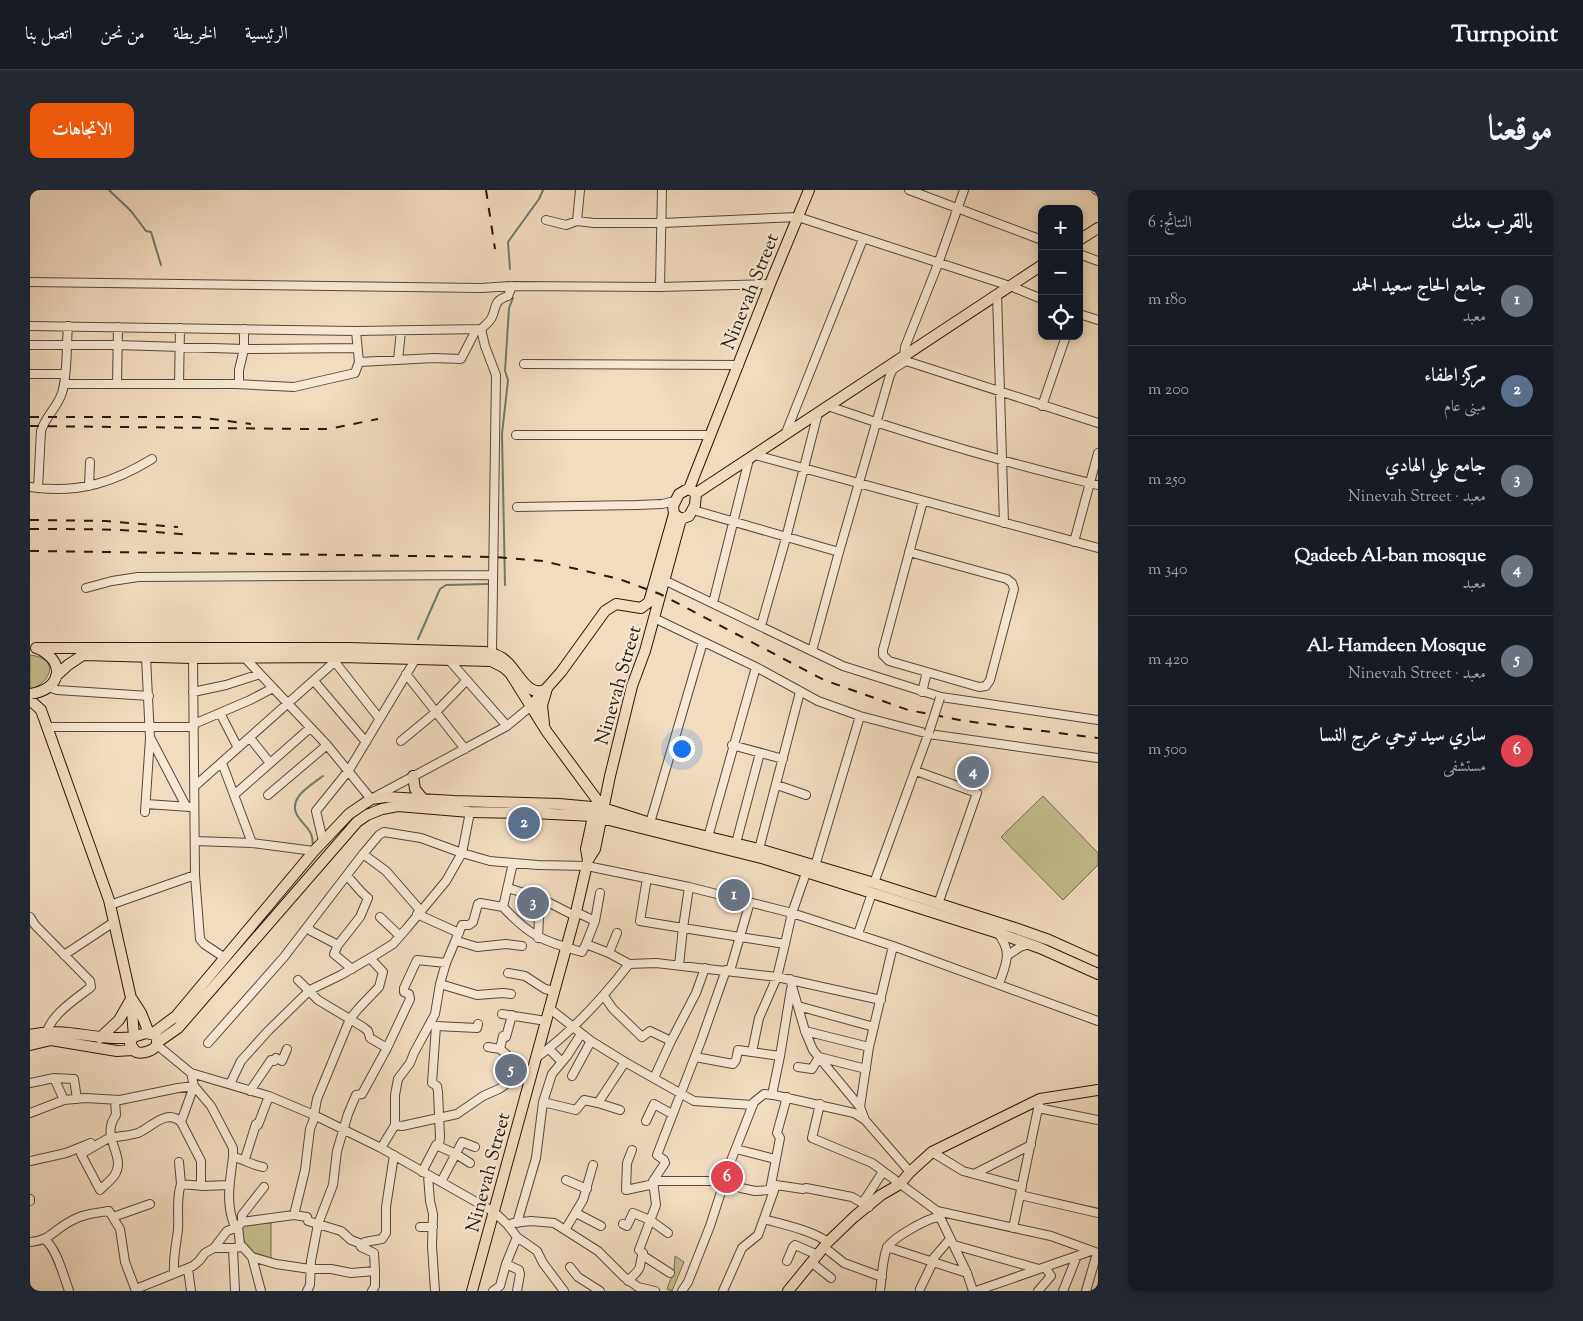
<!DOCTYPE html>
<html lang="ar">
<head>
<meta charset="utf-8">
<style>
	body { margin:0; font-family:"Sorts Mill Goudy",Amiri,serif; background:#242831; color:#f1f3f6; direction:rtl }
	.controls { position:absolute; right:15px; top:15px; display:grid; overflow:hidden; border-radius:10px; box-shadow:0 2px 8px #0003 }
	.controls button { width:45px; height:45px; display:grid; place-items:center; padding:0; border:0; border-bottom:1px solid #363941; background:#171b24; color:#f1f3f6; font:25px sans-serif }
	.you { position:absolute; left:651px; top:558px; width:18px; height:18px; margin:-12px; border:4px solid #fff; border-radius:50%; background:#1a73e8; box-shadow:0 0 0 8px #1a73e833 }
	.badge { display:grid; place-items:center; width:32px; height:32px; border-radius:50%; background:#ea580c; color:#fff; font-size:16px; font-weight:700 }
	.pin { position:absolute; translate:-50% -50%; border:2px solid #fff; box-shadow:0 1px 5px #0006 }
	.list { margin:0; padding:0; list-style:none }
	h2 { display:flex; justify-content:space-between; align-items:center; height:65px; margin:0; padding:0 20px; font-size:21px }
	h2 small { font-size:16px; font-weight:400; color:#9ea1a6 }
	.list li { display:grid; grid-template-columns:32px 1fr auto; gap:15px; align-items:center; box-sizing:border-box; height:90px; padding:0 20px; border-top:1px solid #363941 }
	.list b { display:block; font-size:19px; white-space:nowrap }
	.list p { margin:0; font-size:16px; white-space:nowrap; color:#9ea1a6 }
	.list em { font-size:16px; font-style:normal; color:#9ea1a6 }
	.icon { flex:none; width:28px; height:28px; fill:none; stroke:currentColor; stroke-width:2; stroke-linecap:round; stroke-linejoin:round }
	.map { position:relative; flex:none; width:1068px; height:1101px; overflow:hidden; direction:ltr; border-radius:10px }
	header { display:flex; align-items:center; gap:30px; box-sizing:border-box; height:70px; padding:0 25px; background:#171b24; border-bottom:1px solid #363941 }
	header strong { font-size:24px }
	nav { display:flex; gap:28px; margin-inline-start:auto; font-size:18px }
	.intro { display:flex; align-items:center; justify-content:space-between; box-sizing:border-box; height:120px; padding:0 30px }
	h1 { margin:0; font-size:35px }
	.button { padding:12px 22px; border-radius:10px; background:#ea580c; color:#fff; font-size:18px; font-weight:700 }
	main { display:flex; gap:30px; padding:0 30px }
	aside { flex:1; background:#171b24; border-radius:10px; box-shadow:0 2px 8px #0003 }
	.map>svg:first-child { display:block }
	.green { fill:#c2be8c; stroke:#746a4e }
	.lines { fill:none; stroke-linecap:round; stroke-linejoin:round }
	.stream { stroke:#6c7a70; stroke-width:2 }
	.minor-casing { stroke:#58483b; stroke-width:10 }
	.major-casing { stroke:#25170f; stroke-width:12 }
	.minor { stroke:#f6e8d5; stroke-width:8 }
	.major { stroke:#f1dcbf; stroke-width:10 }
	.rail { stroke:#25170f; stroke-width:2; stroke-dasharray:9 9; stroke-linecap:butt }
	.minor-bridge-casing { stroke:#58483b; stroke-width:10; stroke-linecap:butt }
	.minor-bridge { stroke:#f6e8d5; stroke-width:8 }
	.labels { text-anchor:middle; stroke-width:4.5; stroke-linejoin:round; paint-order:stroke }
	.street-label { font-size:19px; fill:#25170f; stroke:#f6e8d5 }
</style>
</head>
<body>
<header>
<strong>Turnpoint</strong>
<nav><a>الرئيسية</a><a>الخريطة</a><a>من نحن</a><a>اتصل بنا</a></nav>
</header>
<div class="intro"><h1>موقعنا</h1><a class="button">الاتجاهات</a></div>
<main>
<aside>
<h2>بالقرب منك<small>النتائج: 6</small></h2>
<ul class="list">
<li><span class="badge" style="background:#6b7280">1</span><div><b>جامع الحاج سعيد الحمد</b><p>معبد</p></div><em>180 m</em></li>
<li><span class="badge" style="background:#5c6f8a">2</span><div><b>مركز اطفاء</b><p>مبنى عام</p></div><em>200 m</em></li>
<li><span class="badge" style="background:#6b7280">3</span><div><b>جامع علي الهادي</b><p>معبد · Ninevah Street</p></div><em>250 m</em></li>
<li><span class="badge" style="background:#6b7280">4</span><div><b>Qadeeb Al-ban mosque</b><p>معبد</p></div><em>340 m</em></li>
<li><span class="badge" style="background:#6b7280">5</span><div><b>Al- Hamdeen Mosque</b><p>معبد · Ninevah Street</p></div><em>420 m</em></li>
<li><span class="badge" style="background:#e0444e">6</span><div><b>ساري سيد توحي عرج النسا</b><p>مستشفى</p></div><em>500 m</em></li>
</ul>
</aside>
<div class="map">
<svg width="1068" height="1101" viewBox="0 0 1068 1101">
	<rect width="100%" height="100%" fill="#f1dcbf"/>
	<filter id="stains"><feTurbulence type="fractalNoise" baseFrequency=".004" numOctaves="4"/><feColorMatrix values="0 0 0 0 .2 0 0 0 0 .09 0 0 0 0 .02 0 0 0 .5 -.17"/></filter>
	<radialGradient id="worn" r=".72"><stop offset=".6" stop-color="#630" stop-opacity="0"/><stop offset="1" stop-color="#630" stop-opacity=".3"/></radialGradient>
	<path class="green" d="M0 465C29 468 23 491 0 500Z
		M1013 606 1068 663V675L1033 710 971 647Z
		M241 1033V1072L225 1067 216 1059 210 1034Z
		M645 1066 654 1072 642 1101 637 1099 644 1080Z"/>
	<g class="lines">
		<path class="stream" d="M79 0 101 21 116 41 121 42 131 75
			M480 79 478 52 509 9 513 0
			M475 395 472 244 478 190 475 181 479 118 483 108
			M388 449 410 399 416 395 458 394
			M283 655C282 639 277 639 269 628 255 609 280 596 293 586"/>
		<g class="minor-casing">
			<path id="minor" d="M879 0 1012 50
				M934 0 908 74 875 157 874 167 876 171 1068 233
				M1066 0 1068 1
				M516 30 536 35 547 31 564 33H632L768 27 980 96 1012 109
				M547 31 550 0
				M1049 64 1068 71
				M0 92 451 98 482 96 630 97 740 94
				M630 97 632 0
				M967 104 974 333
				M1049 124 1068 130
				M0 136 326 141 451 139
				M214 139V159L327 158
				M0 155H88L214 159 209 180V194
				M368 170 371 141
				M329 172 404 168 431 169 446 140
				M494 174 709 175
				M0 184H35
				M34 194H205L264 197 325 183 329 172 326 141
				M87 194 88 137
				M149 194 150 138
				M798 216C887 247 977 273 1068 295
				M1012 216 1036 146
				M486 245H681
				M755 245 833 49
				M725 265 1068 358
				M59 296 60 272
				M0 297 8 298 11 241C15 227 27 218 32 203 38 183 36 158 38 136
				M8 298C51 303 86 291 122 269
				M487 317 607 315 632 314 645 311
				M663 320 809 362
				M1044 352 1068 263
				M879 362 977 389 982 393 984 399 960 490 956 496 949 497 859 471 853 465V460L893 311
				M634 390 813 476 911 507 1068 530
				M56 398 82 391 108 387 463 385
				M683 413 719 269
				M624 428 726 477 788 511 830 526 899 544 1068 568
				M731 436 756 348 788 223
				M782 461 809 362 860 185 863 179 876 171
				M462 463 466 185 455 156 451 139C454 136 460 132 462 127 467 116 463 111 478 106L482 96
				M214 467 297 555 341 609 477 536 500 517
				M419 470 477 536
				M305 472 349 528
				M376 484 435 559
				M284 491 336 552
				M18 497 27 500 119 506
				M163 502 196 495 230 484
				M892 502 897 482
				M190 523 208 558
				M164 534 220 510 243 498
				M17 537H164
				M220 548 240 573
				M121 549 156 616
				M371 551 406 522 437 490
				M702 555 753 569
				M192 573 222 653
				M886 581 947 603 908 714
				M747 595 776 605
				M165 596 311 466
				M204 605 280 538
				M238 605 297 555
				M116 614 160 617
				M115 622 120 548 116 467
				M620 633 673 452
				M678 647 726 477
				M165 651 222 653 284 661
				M293 651 286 621 319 580 385 470
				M706 653 730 563
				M729 659 770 502
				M333 664 356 681 390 720
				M483 673 473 717C501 747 513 751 552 762L556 754 579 763 599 774
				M785 676 830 526
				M165 685 170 749 174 754 195 768
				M617 688 610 731 653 738 649 775
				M844 693 899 542
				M659 697 653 738 755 754 762 723 776 683
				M478 698 510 708
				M80 715 165 685 163 468
				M546 722 565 731 556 754
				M387 724 429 743
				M0 727 5 735 60 791 61 797C47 808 17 827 16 847
				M350 727 370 746
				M565 731 570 703
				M278 736 281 741 308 755 304 764 322 779
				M968 743C983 763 976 773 969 794
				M828 744 842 703
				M508 748 510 708 545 726
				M427 751 447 757 476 754 492 756
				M308 755 330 727 338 708C330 702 325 694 317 686
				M579 763 587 743
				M34 765 84 732
				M978 765 990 757 999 754
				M700 781 720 712
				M478 783 495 786 515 799 524 801
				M760 789 775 841 783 860 830 917 835 930 880 982
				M268 790 288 810 333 837 338 841 340 848 357 858 380 809 379 804 374 802V798L387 770 416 773 432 735H439L443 732 448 714 450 713 473 717
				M410 794 447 805 473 803 481 804
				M574 806 583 819 612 847 620 841 641 851 624 888
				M768 816 844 837
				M519 818 561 851 595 872 664 911 723 915
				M472 824 516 831
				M775 841 839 857
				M641 851 666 803 675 778
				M178 853 254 767 333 664 349 645 354 642 391 648 432 663 460 671 508 675 557 676 659 697 762 723 863 756 1068 831
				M127 855 161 883
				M458 857 470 859 483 870 492 883
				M470 859 473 846 476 847 482 825
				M519 859 532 872
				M750 866 761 799
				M665 867 703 874 706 870 708 860 722 862
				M506 868C542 842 572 809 599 774L626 773 747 787 851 810
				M768 877 782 879 789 867 836 879
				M542 886 561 851
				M24 888 34 910
				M0 893 24 888 44 889 47 909
				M200 894 211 871 238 841 280 800 311 785 347 764 363 754 377 738 416 691 432 663 440 622
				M220 901 241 870 244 871 246 868 252 871 257 859
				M742 905 750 866 722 862 729 828 747 787 755 754
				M85 910 86 925C69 948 98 966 84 986 80 991 74 996 70 1000L51 964 77 949C88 946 98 946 108 943 121 938 136 918 151 932L171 971V996
				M513 912 546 920 554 910 568 913
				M790 914 782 948 842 973 907 1021 937 1083 943 1101
				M830 917 839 857 863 756
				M1008 918 1068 930
				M590 920 568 913 595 872
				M0 923 34 910 55 908 90 910 148 898 164 896 151 932
				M284 925 287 909 320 829 328 819 349 797 353 782 340 768
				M616 931 624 914 642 924
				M365 935 372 936 427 924 453 906 469 899 492 883 501 885
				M406 955 426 964 440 973
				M351 958 365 935V905L368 889 380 873 384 863 405 824 410 794 416 773
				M706 959 745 969
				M602 960 597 973 596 1000 624 994
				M902 962 933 981 992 997
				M203 967V958L181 916 164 896 161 883 239 906 284 925 351 958 464 1022 477 1034 487 1047 507 1061 513 1073 534 1101
				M215 969 226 934 228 935 239 906
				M0 971 36 963 61 953
				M149 972 151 994
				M392 982 406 955H409L410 947 408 902 407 896 402 893 406 836 447 838 448 834
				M944 984 1001 955
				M398 986 400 1011 403 1024 402 1056 405 1101
				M536 990 557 999
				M623 991H695L711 998 725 1001 740 1000 746 995 773 999 776 998 822 1007 839 1017
				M411 992 432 952 445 957
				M740 1000 750 948 747 943 757 907
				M990 1005 1068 1023
				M0 1009V1011
				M832 1014 852 983
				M907 1021 1021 1046 1068 1063
				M546 1023 571 1036
				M83 1027 120 1014
				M734 1029C755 1035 781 1040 798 1052
				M212 1032V1025L234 997
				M483 1033 501 1031 524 1033 568 1061 594 1087 608 1097 625 1101
				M487 1033 506 968 513 912 522 884 537 866 551 844
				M593 1034 597 1036 603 1023 620 1030 638 1043
				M390 1037H403
				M983 1038 1010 909
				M535 1040 553 1010 563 975
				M15 1050C26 1057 34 1087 39 1101
				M0 1052C22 1050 23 1040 41 1031 52 1024 66 1023 79 1021L90 1039 95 1072 106 1101
				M924 1055 1009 1079
				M794 1057 814 1073 852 1087
				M857 1057 937 1083
				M184 1058H203
				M336 1059 335 1052 352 1049 356 1043V1017L364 965
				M612 1065 640 1083
				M222 1067 246 1074 280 1079H301L321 1083 345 1081 344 1063 331 1057 329 1053 321 1050 311 1041 278 1031 277 1027 264 1025
				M757 1071 763 1057 765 1055 788 1065
				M781 1072 801 1088
				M540 1077 548 1087 570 1101
				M158 1079 161 1101
				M144 1083C143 1068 146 1055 148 1040 149 1025 146 1008 151 994L173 996 199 995
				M598 1091C602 1086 609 1082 610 1076 611 1071 611 1068 613 1063L609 1060 626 1015 623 991 635 973 634 970 627 965 671 851 696 780
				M106 1099 163 1076 169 1071 175 1063 184 1058 197 1041 208 1037H205C195 1013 200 992 203 967 214 969 221 975 233 977
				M890 1099 902 1074 901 1071 920 1049
				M205 1101 203 1058 212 1057
				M231 1101 222 1067 210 1054 208 1037 212 1032 264 1025 275 980 280 939 285 926
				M277 1101 280 1095 281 1071 288 1034 303 995 307 961 318 924 326 905 332 904 357 858
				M342 1101 345 1096V1081
				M463 1101 470 1096 476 1074
				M487 1101 490 1084 489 1080 476 1074 487 1047
				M652 1101 658 1092 680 1036 702 968 724 912 734 904 744 905 824 923 835 930
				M693 1101 712 1058 728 1045 746 995
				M850 1101C852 1088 852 1070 857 1058 862 1048 899 1027 910 1027
				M946 1101 1061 1061
				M1008 1101 1021 1086 1015 1077
				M1033 1101 1047 1066
				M1056 1101 1067 1063"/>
		</g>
		<g class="major-casing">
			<path id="major" d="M1049 50 1068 38
				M658 299 663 301 666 304 665 315 659 326 651 329 644 324 643 316 649 304Z
				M659 299 740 94 779 0
				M665 304 1012 75
				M6 458H319L455 462C464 463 471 466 477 472 489 483 498 509 517 499
				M26 486 38 475 53 465 163 468 310 467 461 471 473 477 480 483 517 542 573 618
				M0 504C31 500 38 472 7 458
				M0 510 11 520 79 710 101 808 104 847
				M500 517 531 482 575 421 586 414 611 418 619 412 644 324
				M514 534 512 515 516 502
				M383 586 385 599 393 609
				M558 670 556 659 564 622
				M102 809 111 823 119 843
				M116 843 125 845 127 848V855C123 861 113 864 106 862L100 854 103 847Z
				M122 844 146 826 284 661 319 624 341 609 356 607 424 611 529 614 573 618 620 633 729 659 844 693 985 738 1019 750 1068 772
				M0 845C34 836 68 852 103 847
				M70 848 89 830 101 809
				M128 852 148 838 327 632 337 625 352 619 368 616 440 622 502 623 563 626 735 669 968 743 1010 758 1068 784
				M0 855 21 850 87 861 103 860
				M442 1101 546 722 558 670 565 659 580 586 602 496 615 461 651 329
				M758 1101 798 1052 824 1027 851 1005 870 994 880 982 902 962 1010 909 1068 900"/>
		</g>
		<use href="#minor" class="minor"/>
		<use href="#major" class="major"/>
		<path class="rail" d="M456 0 465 59
			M0 227H167L221 234
			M0 236 275 239H298L348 229
			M0 330 76 331 148 337
			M0 339C53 339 106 339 159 345
			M0 361 464 367 513 371 589 389 630 404 794 490 878 520 935 531 1068 548"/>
		<g class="minor-bridge-casing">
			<path id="minor-bridge" d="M899 542 910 508"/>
		</g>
		<use href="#minor-bridge" class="minor-bridge"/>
	</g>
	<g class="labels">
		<g class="street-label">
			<text transform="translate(719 101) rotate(-68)" y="7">Ninevah Street</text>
			<text transform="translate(587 495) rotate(-74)" y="7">Ninevah Street</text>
			<text transform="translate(457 982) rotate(-75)" y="7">Ninevah Street</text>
		</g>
	</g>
	<rect width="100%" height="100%" filter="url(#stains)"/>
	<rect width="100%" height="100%" fill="url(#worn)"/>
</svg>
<div class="controls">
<button>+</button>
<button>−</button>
<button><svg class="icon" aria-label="locate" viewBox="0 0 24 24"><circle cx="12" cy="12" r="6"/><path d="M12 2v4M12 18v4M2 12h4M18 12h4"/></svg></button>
</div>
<div class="you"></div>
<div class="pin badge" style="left:704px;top:705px;background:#6b7280">1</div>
<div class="pin badge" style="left:494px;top:633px;background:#5c6f8a">2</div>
<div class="pin badge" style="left:503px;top:713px;background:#6b7280">3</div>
<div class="pin badge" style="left:943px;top:582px;background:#6b7280">4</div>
<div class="pin badge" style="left:481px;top:880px;background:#6b7280">5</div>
<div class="pin badge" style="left:697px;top:987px;background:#e0444e">6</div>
</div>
</main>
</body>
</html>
